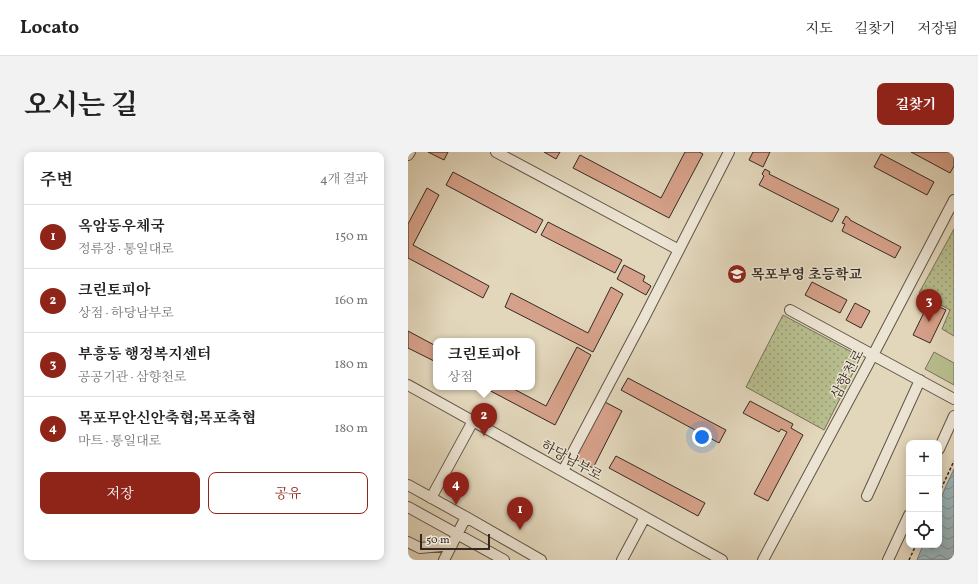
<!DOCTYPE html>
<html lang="ko">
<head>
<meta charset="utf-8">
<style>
	body { margin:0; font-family:Vollkorn,"Noto Serif KR",serif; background:#f2f2f2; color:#222 }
	.controls { position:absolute; right:12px; bottom:12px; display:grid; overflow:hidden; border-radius:8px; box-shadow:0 2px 10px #0003 }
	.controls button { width:36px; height:36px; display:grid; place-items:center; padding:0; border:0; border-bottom:1px solid #e0e0e0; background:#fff; color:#222; font:20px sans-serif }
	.scale { position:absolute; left:12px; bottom:10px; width:70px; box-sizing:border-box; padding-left:4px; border:2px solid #352a21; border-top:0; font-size:11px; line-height:14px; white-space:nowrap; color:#352a21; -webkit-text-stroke:3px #ece4d3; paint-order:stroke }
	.you { position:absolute; left:294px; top:285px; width:14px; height:14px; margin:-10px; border:3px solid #fff; border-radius:50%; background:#1a73e8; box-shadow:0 0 0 6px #1a73e833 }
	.badge { display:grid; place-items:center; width:26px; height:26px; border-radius:50%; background:#8f2418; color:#fff; font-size:13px; font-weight:700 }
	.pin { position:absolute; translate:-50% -33px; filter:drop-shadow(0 1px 2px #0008) }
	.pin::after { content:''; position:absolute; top:21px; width:14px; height:12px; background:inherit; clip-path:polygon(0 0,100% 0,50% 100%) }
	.popup { position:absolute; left:25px; top:186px; width:102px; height:52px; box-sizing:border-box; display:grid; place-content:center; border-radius:8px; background:#fff; filter:drop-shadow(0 1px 3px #0005); font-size:13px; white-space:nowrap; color:#767676 }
	.popup b { font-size:15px; color:#222 }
	.popup::after { content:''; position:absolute; left:50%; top:100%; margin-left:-8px; border:8px solid transparent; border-top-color:#fff }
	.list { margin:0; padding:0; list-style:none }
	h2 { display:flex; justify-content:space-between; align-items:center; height:52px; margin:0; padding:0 16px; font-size:17px }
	h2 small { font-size:13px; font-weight:400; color:#767676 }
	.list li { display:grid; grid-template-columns:26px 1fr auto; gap:12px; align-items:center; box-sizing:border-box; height:64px; padding:0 16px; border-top:1px solid #e0e0e0 }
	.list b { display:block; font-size:15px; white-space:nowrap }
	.list p { margin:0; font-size:13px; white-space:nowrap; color:#767676 }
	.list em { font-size:13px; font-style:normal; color:#767676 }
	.actions { display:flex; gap:8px; padding:12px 16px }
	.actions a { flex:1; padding:9px 0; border:1px solid #8f2418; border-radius:8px; text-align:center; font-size:14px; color:#8f2418 }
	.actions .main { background:#8f2418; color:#fff }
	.icon { flex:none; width:22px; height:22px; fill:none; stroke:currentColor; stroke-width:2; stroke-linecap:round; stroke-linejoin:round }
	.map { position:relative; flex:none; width:546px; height:408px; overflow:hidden; border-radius:8px }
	header { display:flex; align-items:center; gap:24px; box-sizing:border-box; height:56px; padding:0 20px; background:#fff; border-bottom:1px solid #e0e0e0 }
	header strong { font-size:19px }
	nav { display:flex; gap:22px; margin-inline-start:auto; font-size:14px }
	.intro { display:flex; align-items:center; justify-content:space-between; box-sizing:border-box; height:96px; padding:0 24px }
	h1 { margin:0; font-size:28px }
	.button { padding:10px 18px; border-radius:8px; background:#8f2418; color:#fff; font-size:14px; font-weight:700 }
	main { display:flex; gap:24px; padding:0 24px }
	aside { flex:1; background:#fff; border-radius:8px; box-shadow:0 2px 10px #0003 }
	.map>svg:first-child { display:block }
	.grass { fill:url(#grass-dots); stroke:#767458 }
	.garden { fill:#b7bd8e; stroke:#767458 }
	.water { fill:url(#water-waves); stroke:#727e7e }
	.building { fill:#d6a18a; stroke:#352a21 }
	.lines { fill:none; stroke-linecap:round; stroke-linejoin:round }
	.minor-casing { stroke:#605548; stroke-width:12 }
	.path { stroke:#352a21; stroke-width:1.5; stroke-dasharray:3 2; stroke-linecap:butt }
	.minor { stroke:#ece4d3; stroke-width:10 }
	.labels { text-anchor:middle; stroke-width:3; stroke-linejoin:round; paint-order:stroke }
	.poi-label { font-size:14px; font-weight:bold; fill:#352a21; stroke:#ece4d3; text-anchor:start }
	.street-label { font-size:14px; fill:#352a21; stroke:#ece4d3 }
</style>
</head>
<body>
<header>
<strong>Locato</strong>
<nav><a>지도</a><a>길찾기</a><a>저장됨</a></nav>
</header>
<div class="intro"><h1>오시는 길</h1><a class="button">길찾기</a></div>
<main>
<aside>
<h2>주변<small>4개 결과</small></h2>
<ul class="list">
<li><span class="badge">1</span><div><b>옥암동우체국</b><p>정류장 · 통일대로</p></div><em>150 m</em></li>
<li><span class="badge">2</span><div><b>크린토피아</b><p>상점 · 하당남부로</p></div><em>160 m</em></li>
<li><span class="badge">3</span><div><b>부흥동 행정복지센터</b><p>공공기관 · 삼향천로</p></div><em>180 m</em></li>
<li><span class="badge">4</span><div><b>목포무안신안축협;목포축협</b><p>마트 · 통일대로</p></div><em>180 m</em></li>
</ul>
<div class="actions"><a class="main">저장</a><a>공유</a></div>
</aside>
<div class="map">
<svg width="546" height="408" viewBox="0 0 546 408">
	<defs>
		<pattern id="grass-dots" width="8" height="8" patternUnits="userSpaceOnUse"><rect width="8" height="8" fill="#b7bd8e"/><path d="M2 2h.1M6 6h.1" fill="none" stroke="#969a74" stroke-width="1.8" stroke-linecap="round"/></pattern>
		<pattern id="water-waves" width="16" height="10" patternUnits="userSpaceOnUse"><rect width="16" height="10" fill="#9ab6bc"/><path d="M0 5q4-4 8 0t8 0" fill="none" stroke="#7e9498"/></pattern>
	</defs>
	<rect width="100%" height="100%" fill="#e2d6bb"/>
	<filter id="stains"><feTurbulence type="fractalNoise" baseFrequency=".005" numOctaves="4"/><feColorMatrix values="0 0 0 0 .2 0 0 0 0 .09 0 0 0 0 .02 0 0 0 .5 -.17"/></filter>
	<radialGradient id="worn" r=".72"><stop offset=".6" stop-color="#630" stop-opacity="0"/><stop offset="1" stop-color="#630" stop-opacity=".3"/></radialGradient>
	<path class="grass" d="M546 77V184L534 177 542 158 511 141Z
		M375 163 453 205 416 278 338 235Z"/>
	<path class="garden" d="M526 200 546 211V233L517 217Z"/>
	<path class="water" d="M546 317V408H509L515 393H531V351L538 334Z"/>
	<path class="building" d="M20 0H40L36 8Z
		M136 0H152L148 7Z
		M277 0H291L295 2 261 66 165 16 172 3 253 46Z
		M345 0H362L355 15 341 8Z
		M503 0H546V14L542 21Z
		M473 2 526 30 519 43 466 15Z
		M357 17 362 20 361 22 431 57 424 70 351 33 356 24 354 22Z
		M45 20 135 68 128 81 38 33Z
		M19 36 31 43 5 93 81 134 75 146 0 106V72Z
		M438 64 442 67V68L493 95 487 106 434 79 437 72 434 71Z
		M140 70 214 108 207 121 133 83Z
		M216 113 237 124 235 129 243 134 238 143 209 127Z
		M404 130 439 148 432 161 397 143Z
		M203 135 215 142 185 200 97 155 103 141 180 181Z
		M521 150 538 158 522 191 505 183Z
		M447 151 462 159 453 176 438 168Z
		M0 179 28 194V210L0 196Z
		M169 195 183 203 147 273 75 235H102L138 254Z
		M220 226 318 278 311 291 213 238Z
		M342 249 385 272 383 276 395 283 360 349 346 342 379 280 373 277 371 280 335 261Z
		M197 250 214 259 185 316 172 310 169 303Z
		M208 304 297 351 290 364 201 316Z"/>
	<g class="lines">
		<g class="minor-casing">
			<path id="minor" d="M88 0 271 98
				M0 3 2 0
				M382 158 546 247
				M0 233 314 408
				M531 297 546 264
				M155 319 236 166 321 0
				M0 333 58 365 133 408
				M459 344 512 228
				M23 346 65 269
				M0 355 96 408
				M0 390 12 396 44 393
				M36 408 58 365
				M214 408 237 365
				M355 408 465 203 546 48
				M480 408 501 363"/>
		</g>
		<path class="path" d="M531 341 546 309
			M501 408 508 393"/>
		<use href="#minor" class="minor"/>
	</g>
	<defs>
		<g id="school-disc" transform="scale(1)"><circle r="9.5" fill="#8f2418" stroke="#ece4d3"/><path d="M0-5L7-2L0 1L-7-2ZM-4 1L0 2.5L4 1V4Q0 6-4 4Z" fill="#fff"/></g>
	</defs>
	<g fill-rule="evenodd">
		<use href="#school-disc" x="329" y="122"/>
	</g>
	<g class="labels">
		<g class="poi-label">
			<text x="343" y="127">목포부영 초등학교</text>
		</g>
		<g class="street-label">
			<text transform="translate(439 222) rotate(-62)" y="5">삼향천로</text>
			<text transform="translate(164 308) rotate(29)" y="5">하당남부로</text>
		</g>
	</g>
	<rect width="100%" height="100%" filter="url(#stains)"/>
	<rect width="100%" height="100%" fill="url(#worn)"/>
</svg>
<div class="controls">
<button>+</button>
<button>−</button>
<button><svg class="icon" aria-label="locate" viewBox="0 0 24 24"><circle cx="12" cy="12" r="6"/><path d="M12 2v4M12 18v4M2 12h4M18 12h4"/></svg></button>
</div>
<div class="scale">50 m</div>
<div class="you"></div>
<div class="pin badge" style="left:112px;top:378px">1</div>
<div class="pin badge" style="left:76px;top:284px">2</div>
<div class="popup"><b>크린토피아</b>상점</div>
<div class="pin badge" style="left:521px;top:170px">3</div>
<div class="pin badge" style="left:48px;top:353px">4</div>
</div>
</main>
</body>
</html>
